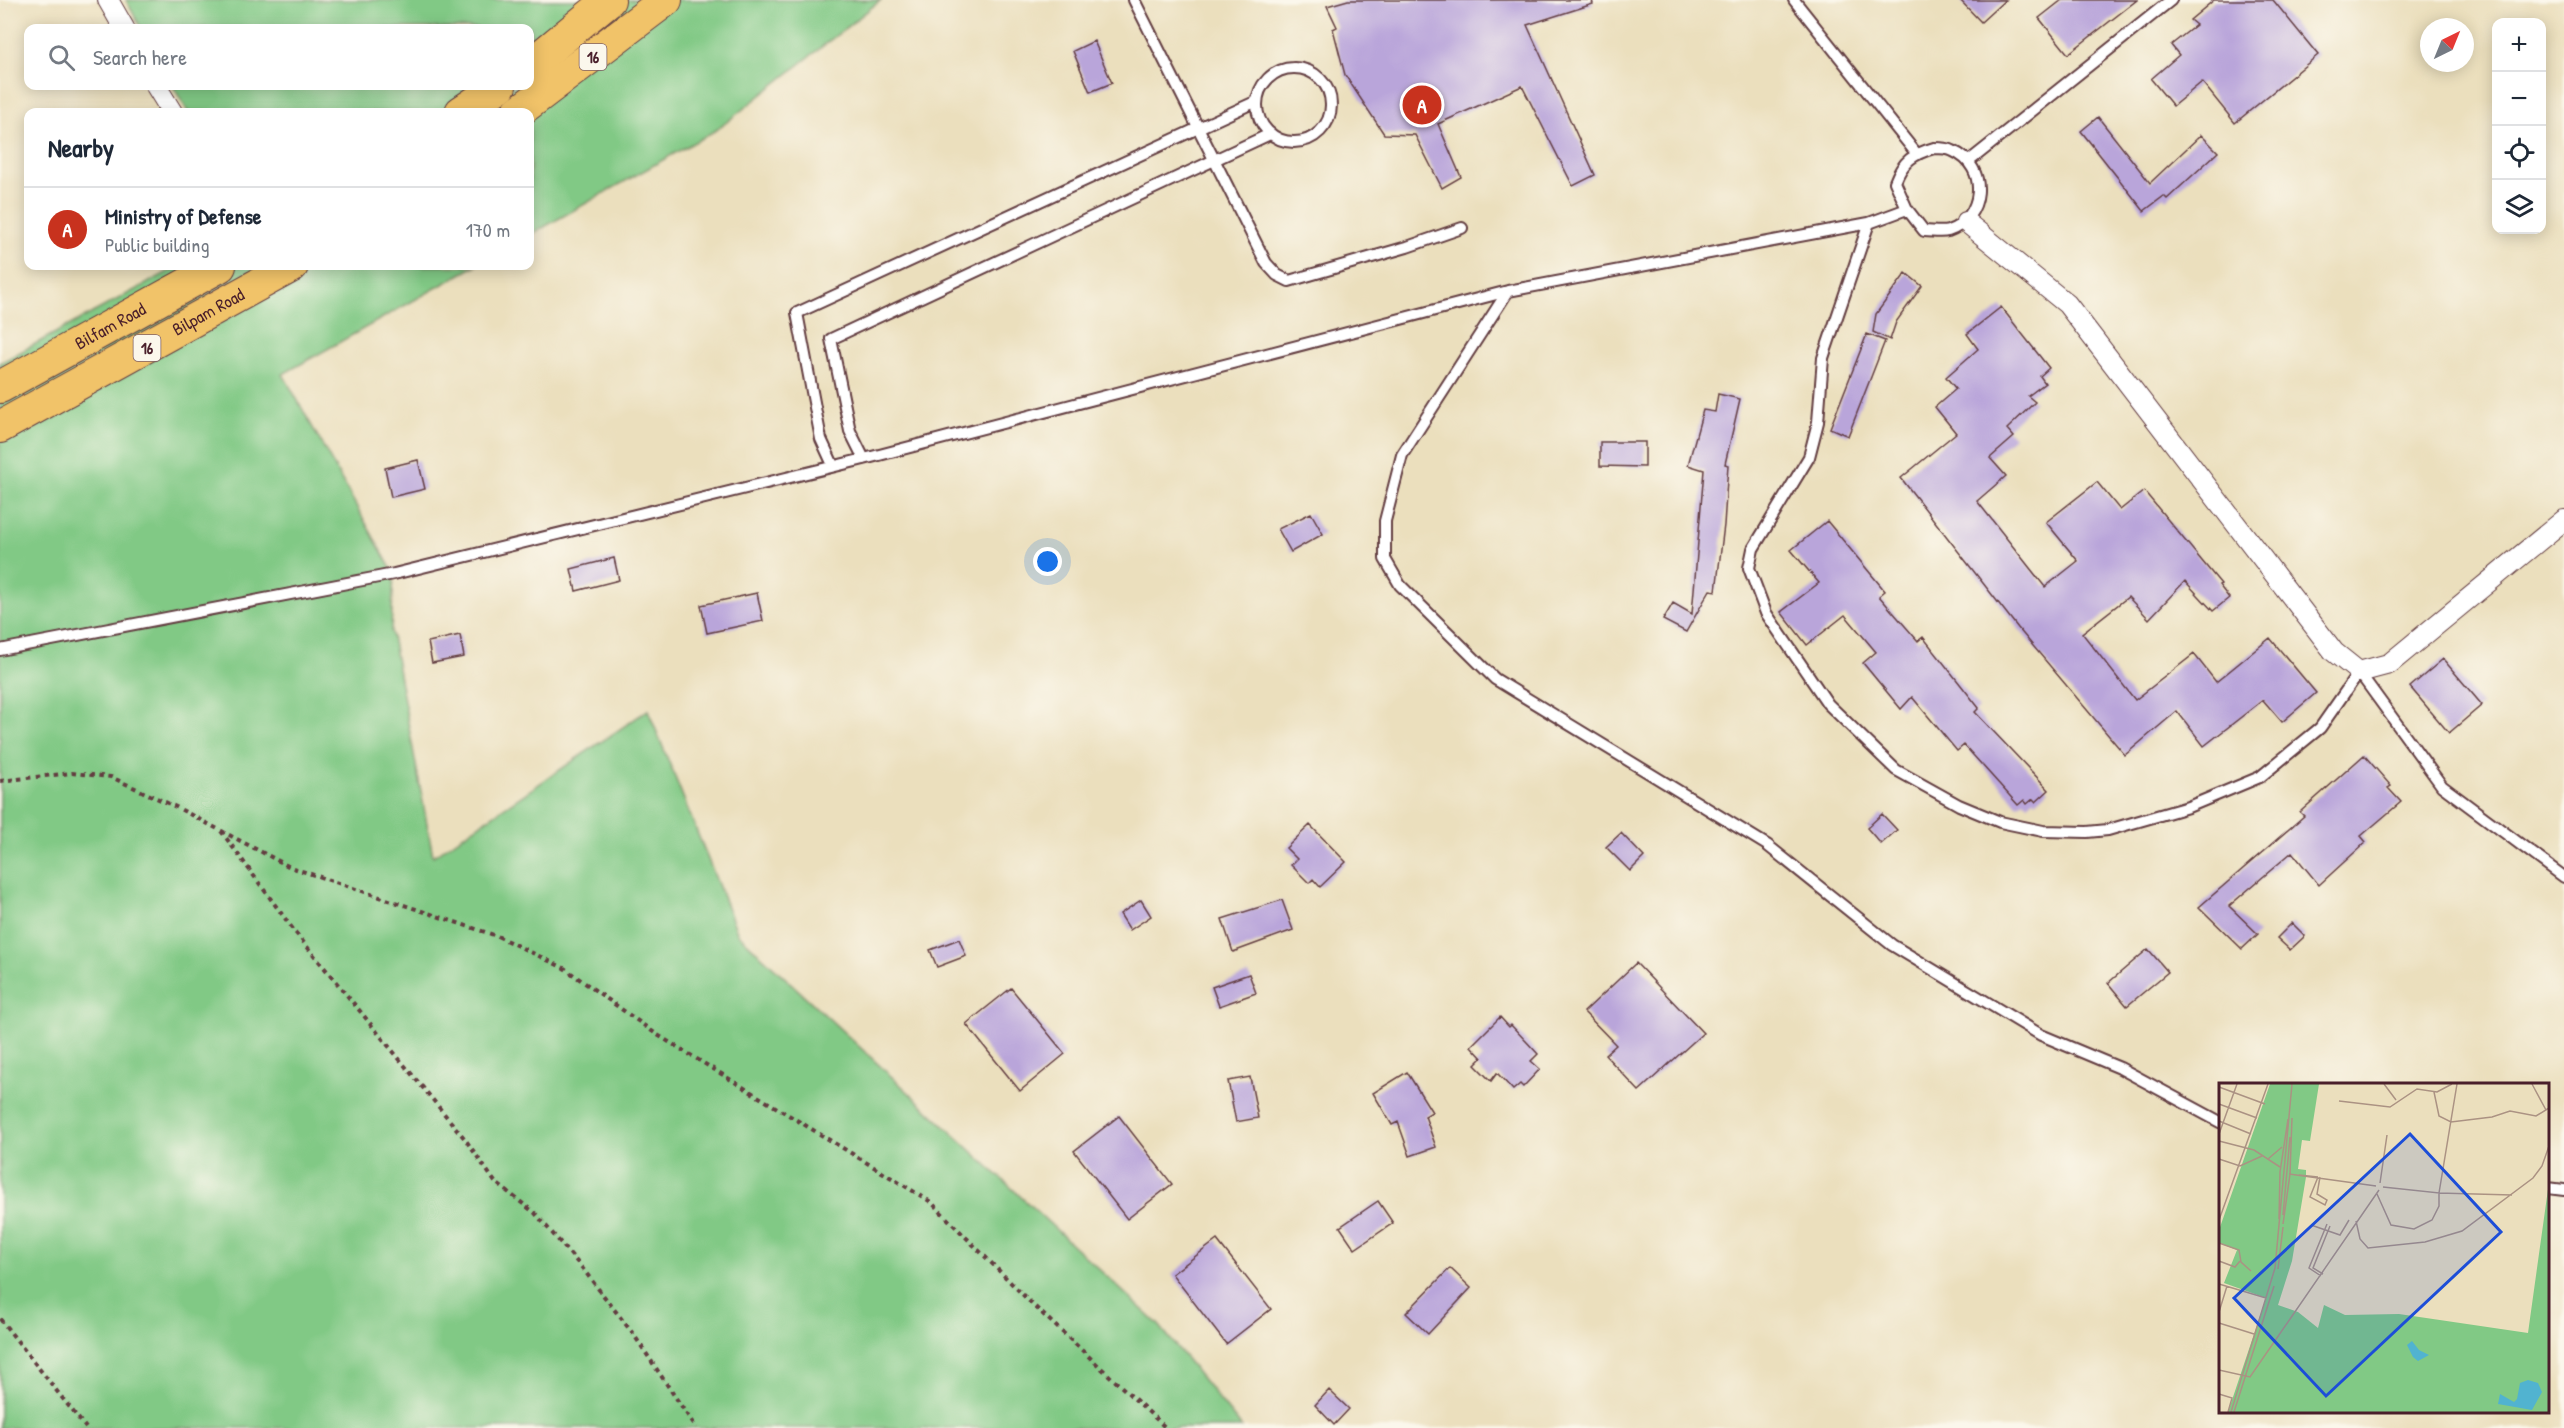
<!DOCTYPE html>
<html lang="en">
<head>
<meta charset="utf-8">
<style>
	body { margin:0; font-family:"Patrick Hand",sans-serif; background:#f2f2f3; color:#1f2937 }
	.controls { position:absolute; right:18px; top:18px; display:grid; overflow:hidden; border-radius:12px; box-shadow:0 3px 15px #0003 }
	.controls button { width:54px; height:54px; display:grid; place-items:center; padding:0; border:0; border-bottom:2px solid #e0e1e3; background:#fff; color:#1f2937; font:30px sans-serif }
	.compass { position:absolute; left:2420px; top:18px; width:54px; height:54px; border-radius:50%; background:#fff; box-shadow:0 3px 15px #0003; rotate:43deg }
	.you { position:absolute; left:1048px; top:562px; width:21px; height:21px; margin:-15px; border:4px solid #fff; border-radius:50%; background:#1a73e8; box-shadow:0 0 0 9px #1a73e833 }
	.badge { display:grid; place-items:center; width:39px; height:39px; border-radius:50%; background:#c8321e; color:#fff; font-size:20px; font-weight:700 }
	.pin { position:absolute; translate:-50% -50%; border:3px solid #fff; box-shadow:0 2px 6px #0006 }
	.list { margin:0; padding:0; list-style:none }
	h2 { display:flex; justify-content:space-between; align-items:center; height:78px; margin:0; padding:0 24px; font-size:26px }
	h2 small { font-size:20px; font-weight:400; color:#747a83 }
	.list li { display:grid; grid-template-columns:39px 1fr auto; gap:18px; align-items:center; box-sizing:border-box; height:84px; padding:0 24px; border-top:2px solid #e0e1e3 }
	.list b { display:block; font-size:22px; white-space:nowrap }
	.list p { margin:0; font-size:20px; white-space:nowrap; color:#747a83 }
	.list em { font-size:20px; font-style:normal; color:#747a83 }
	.icon { flex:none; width:33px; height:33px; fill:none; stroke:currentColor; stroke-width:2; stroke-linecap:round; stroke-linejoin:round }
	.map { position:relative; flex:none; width:2564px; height:1428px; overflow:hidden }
	.search { position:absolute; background:#fff; box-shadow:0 3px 15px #0003; left:24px; top:24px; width:510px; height:66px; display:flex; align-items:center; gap:15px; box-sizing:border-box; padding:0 21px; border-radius:12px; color:#747a83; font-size:22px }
	.panel { position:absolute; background:#fff; box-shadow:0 3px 15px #0003; left:24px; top:108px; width:510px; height:162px; border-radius:12px }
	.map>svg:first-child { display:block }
	.green { fill:#81c985; stroke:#667458; stroke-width:1.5 }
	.building { fill:#b9a5da }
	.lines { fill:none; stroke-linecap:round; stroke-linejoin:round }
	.service-casing { stroke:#623c41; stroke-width:14 }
	.minor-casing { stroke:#623c41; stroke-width:22 }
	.primary-casing { stroke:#623c41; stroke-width:34 }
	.path { stroke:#623c41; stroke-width:4; stroke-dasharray:4.5 4.5; stroke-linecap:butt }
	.service { stroke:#fff; stroke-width:10 }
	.minor { stroke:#fff; stroke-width:20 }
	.primary { stroke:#f1c369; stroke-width:32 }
	.labels { text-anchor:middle; stroke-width:6; stroke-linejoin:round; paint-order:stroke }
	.shield { fill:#fbf7ec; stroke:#7f6065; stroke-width:1.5 }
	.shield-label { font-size:16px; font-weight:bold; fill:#4a1f2b }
	.street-label { font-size:18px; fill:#4a1f2b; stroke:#fbf7ec }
	.inset-road { fill:none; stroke:#ab9283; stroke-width:1.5 }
	.view { fill:#1d4ed8; fill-opacity:0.15; stroke:#1d4ed8; stroke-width:3 }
	.inset-edge { fill:none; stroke:#4a1f2b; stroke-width:3 }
</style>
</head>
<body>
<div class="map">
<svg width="2564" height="1428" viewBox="0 0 2564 1428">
	<rect width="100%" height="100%" fill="#fbf7ec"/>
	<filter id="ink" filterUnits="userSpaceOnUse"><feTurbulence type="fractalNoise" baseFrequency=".0167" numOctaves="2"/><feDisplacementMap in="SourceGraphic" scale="12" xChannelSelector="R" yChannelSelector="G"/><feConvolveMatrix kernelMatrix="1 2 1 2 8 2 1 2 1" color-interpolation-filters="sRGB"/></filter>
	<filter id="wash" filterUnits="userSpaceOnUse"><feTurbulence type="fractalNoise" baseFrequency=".008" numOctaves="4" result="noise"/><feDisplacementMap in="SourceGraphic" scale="24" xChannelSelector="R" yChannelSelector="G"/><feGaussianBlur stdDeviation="1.35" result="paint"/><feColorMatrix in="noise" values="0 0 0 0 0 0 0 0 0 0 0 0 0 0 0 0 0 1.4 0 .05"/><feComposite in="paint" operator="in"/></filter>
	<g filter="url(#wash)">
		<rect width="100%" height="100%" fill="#ebdfbd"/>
		<path class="green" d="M126 0H881L718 129 530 235V112H188L173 86H530V28H141Z
			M179 266H475L283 374 394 574 391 631 433 856 648 710 738 934 1159 1325 1242 1428H0V363Z"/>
		<g id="blocks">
			<path class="building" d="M1348 0H1592L1593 4 1527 25 1595 175 1573 186 1522 86 1438 124 1461 177 1442 188 1415 135 1384 134 1345 75 1333 29 1337 27 1327 6Z
				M1960 0H2005L1981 22Z
				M2062 0H2137L2068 54 2039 18Z
				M2214 0H2273L2318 55 2235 123 2202 82 2173 106 2151 79 2179 55 2171 45 2196 25 2190 20Z
				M1094 41 1112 83 1090 92 1073 51Z
				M2098 117 2150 183 2201 135 2218 152 2167 199 2164 196 2144 211 2081 131Z
				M1906 273 1922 286 1896 322 1890 340 1873 332 1876 314Z
				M2001 307 2049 368 2040 376 2045 383 2028 396 2035 402 2007 429 2014 437 1990 458 2006 476 1977 501 2045 587 2078 561 2046 522 2097 482 2120 510 2144 491 2221 584 2219 585 2229 598 2213 611 2185 581 2149 619 2128 597 2082 633 2135 700 2194 654 2216 682 2270 638 2316 693 2282 722 2263 700 2204 746 2177 711 2125 755 2018 628 1901 478 1956 433 1935 407 1956 389 1946 377 1978 349 1967 334Z
				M1867 334 1885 341 1848 436 1830 428Z
				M1718 394 1740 399 1725 464 1728 465 1724 525 1716 591 1710 590 1686 632 1663 620 1673 603 1692 614 1704 470 1688 465 1703 410 1715 412Z
				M1600 442H1645V467L1600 466Z
				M418 460 425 489 391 497 385 468Z
				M1311 513 1323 534 1291 552 1278 529Z
				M1827 521 1885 591 1879 596 1918 641 1923 637 1979 708 1975 712 2049 790 2036 802 2033 799 2027 804 2024 800 2018 805 1964 745 1957 751 1912 697 1901 709 1863 663 1876 652 1845 615 1807 645 1781 612 1819 583 1791 550Z
				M614 558 619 580 576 591 571 569Z
				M757 593 763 621 707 633 701 605Z
				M460 635 464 657 432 663 428 642Z
				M2443 659 2482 705 2449 733 2410 687Z
				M2364 755 2391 786 2388 788 2401 802 2361 836 2366 842 2319 885 2292 852 2229 906 2258 934 2242 949 2199 907 2304 816 2300 812Z
				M1882 814 1897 830 1881 844 1867 828Z
				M1310 825 1346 862 1320 887 1313 879 1309 883 1291 865 1297 859 1286 848Z
				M1621 833 1644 857 1630 871 1606 847Z
				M1141 900 1151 916 1130 930 1120 914Z
				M1282 900 1293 930 1233 952 1222 919Z
				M2292 923 2305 936 2290 950 2277 938Z
				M959 939 966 956 937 967 930 950Z
				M2148 949 2168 972 2127 1006 2108 983Z
				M1636 963 1703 1033 1639 1091 1605 1055 1616 1045 1584 1012Z
				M1249 974 1256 993 1219 1006 1212 987Z
				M1011 988 1065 1054 1020 1091 966 1024Z
				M1500 1017 1509 1027 1511 1025 1538 1054 1531 1061 1540 1069 1523 1087 1520 1084 1513 1090 1497 1073 1491 1081 1475 1065 1482 1058 1471 1046Z
				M1407 1072 1432 1112 1425 1116 1436 1147 1410 1156 1398 1122 1392 1125 1373 1093Z
				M1250 1077 1258 1118 1236 1122 1228 1081Z
				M1119 1116 1172 1184 1127 1219 1074 1151Z
				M1378 1201 1393 1223 1355 1249 1340 1227Z
				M1217 1240 1271 1309 1226 1344 1172 1274Z
				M1450 1268 1471 1288 1428 1334 1406 1313Z
				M1329 1390 1349 1409 1334 1425 1315 1405Z"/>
		</g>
	</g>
	<g filter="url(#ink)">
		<use href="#blocks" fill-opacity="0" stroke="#623c41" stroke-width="1.5"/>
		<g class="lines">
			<g class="service-casing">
				<path id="service" d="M1134 0 1266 263 1277 275 1289 281 1407 247 1462 228
					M1794 0 1916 153
					M1257 105a37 37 0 1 1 74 0a37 37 0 1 1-74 0Z
					M1934 148C1940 148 1948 148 1953 151 1990 167 1984 219 1948 231 1941 233 1932 231 1924 231L1907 209 1895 182C1903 161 1913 154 1934 148Z
					M1968 162 2171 0
					M1869 223 1823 358 1818 422 1809 457 1753 549 1749 568 1766 613 1828 704 1896 770 1959 805 2000 822 2043 831 2087 832 2108 830 2188 807 2260 777 2320 728 2359 672 2442 786 2564 877
					M1508 291 1402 455 1385 521V559L1400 585 1495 679 1767 845 1892 945 2041 1035 2120 1068 2220 1122
					M864 459 850 431 831 339 1270 134
					M833 465 821 439 797 313 1257 101
					M0 650 394 574 864 459 1508 291 1869 223 1907 209
					M2548 1188 2564 1190"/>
			</g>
			<g class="minor-casing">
				<path id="minor" d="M108 0 124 28
					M156 86 172 112
					M1966 222 2067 304 2334 652 2359 672 2389 664 2564 520"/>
			</g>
			<g class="primary-casing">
				<g id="primary">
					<path d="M530 65 609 0"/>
					<path d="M461 112 500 86"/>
					<path d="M518 112 666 0"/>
					<path id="s1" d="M0 387 220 266"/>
					<path id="s2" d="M0 427 292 266"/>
				</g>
			</g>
			<path class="path" d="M0 781 72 773 111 777 176 807 290 867 497 936 564 968 656 1034 931 1202 1033 1305 1166 1428
				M221 831 295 932 465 1139 495 1182 535 1213 583 1269 634 1335 696 1428
				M0 1319 86 1428"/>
			<use href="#service" class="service"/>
			<use href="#minor" class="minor"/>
			<use href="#primary" class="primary"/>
		</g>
	</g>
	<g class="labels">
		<g class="shield">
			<rect x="579.5" y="44" width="27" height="26" rx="4.5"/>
			<rect x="133.5" y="335" width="27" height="26" rx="4.5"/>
		</g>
		<g class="shield-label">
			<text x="593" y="63">16</text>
			<text x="147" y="354">16</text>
		</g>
		<g class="street-label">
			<text dy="6" stroke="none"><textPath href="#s2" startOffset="238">Bilpam Road</textPath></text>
			<text dy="6" stroke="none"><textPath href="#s1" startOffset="126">Bilfam Road</textPath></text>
		</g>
	</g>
	<g transform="translate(2219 1083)">
		<rect width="330" height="330" fill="#ebdfbd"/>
		<path d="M51 1H100L91 58 83 57 79 86 87 87V94L73 178 59 222 79 229 99 245 105 222 126 232 180 231 309 250 330 99V329H9L47 215 5 200 18 167 0 160V147Z" fill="#81c985"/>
		<path d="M193 258 200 267 210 272 199 278 194 274 188 262ZM309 297 319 300 323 309 313 327 279 321 281 311 295 319 298 316 301 300Z" fill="#51b3d0"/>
		<path class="inset-road" d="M165 1 177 17M313 1 327 27M0 4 46 21M215 9 220 33 232 39 273 34 291 28 317 33 330 25M120 18 171 24 198 6 218 9 233 1M0 21 38 35M0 38 32 51M0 51 18 1M0 58 35 67 61 84M0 76 21 83 43 73M49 76 63 64M70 91 157 103M80 92 99 94M99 94 91 114 106 122 108 117 98 111 101 94M161 100 168 52M164 104 220 110 238 1M158 111 172 142 195 146 213 137 220 123V110L293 112M64 132 71 54M60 136 61 89 69 36M0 137 49 1M137 138 141 156 149 165 206 159 243 148 314 95 323 83 330 63M64 141 71 91 73 35M92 142 121 152 130 137M0 160 20 167 22 179 32 188M0 178 16 184 21 178M59 186 64 144M104 191 94 185 111 143M102 193 90 185 108 141M0 201 47 215M0 229 8 203M0 240 35 251M0 287 31 294 160 107M0 311 13 315 9 329M12 329 56 185 73 1M15 329 55 203"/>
		<path class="view" d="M191 51 282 149 107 313 15 215Z"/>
		<rect width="330" height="330" class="inset-edge"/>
	</g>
</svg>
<div class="controls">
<button>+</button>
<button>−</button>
<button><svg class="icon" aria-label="locate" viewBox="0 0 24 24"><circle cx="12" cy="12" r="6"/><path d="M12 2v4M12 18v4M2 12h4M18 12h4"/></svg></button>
<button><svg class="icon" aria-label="layers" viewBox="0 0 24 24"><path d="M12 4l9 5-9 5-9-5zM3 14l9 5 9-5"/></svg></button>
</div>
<svg class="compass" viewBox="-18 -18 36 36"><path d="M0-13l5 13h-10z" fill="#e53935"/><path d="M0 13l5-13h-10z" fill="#747a83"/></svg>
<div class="you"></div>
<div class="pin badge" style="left:1422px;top:105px">A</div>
<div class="search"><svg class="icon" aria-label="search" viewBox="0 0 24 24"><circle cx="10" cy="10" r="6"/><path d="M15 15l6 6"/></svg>Search here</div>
<section class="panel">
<h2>Nearby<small></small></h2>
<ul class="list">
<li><span class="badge">A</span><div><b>Ministry of Defense</b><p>Public building</p></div><em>170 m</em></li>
</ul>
</section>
</div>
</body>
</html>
